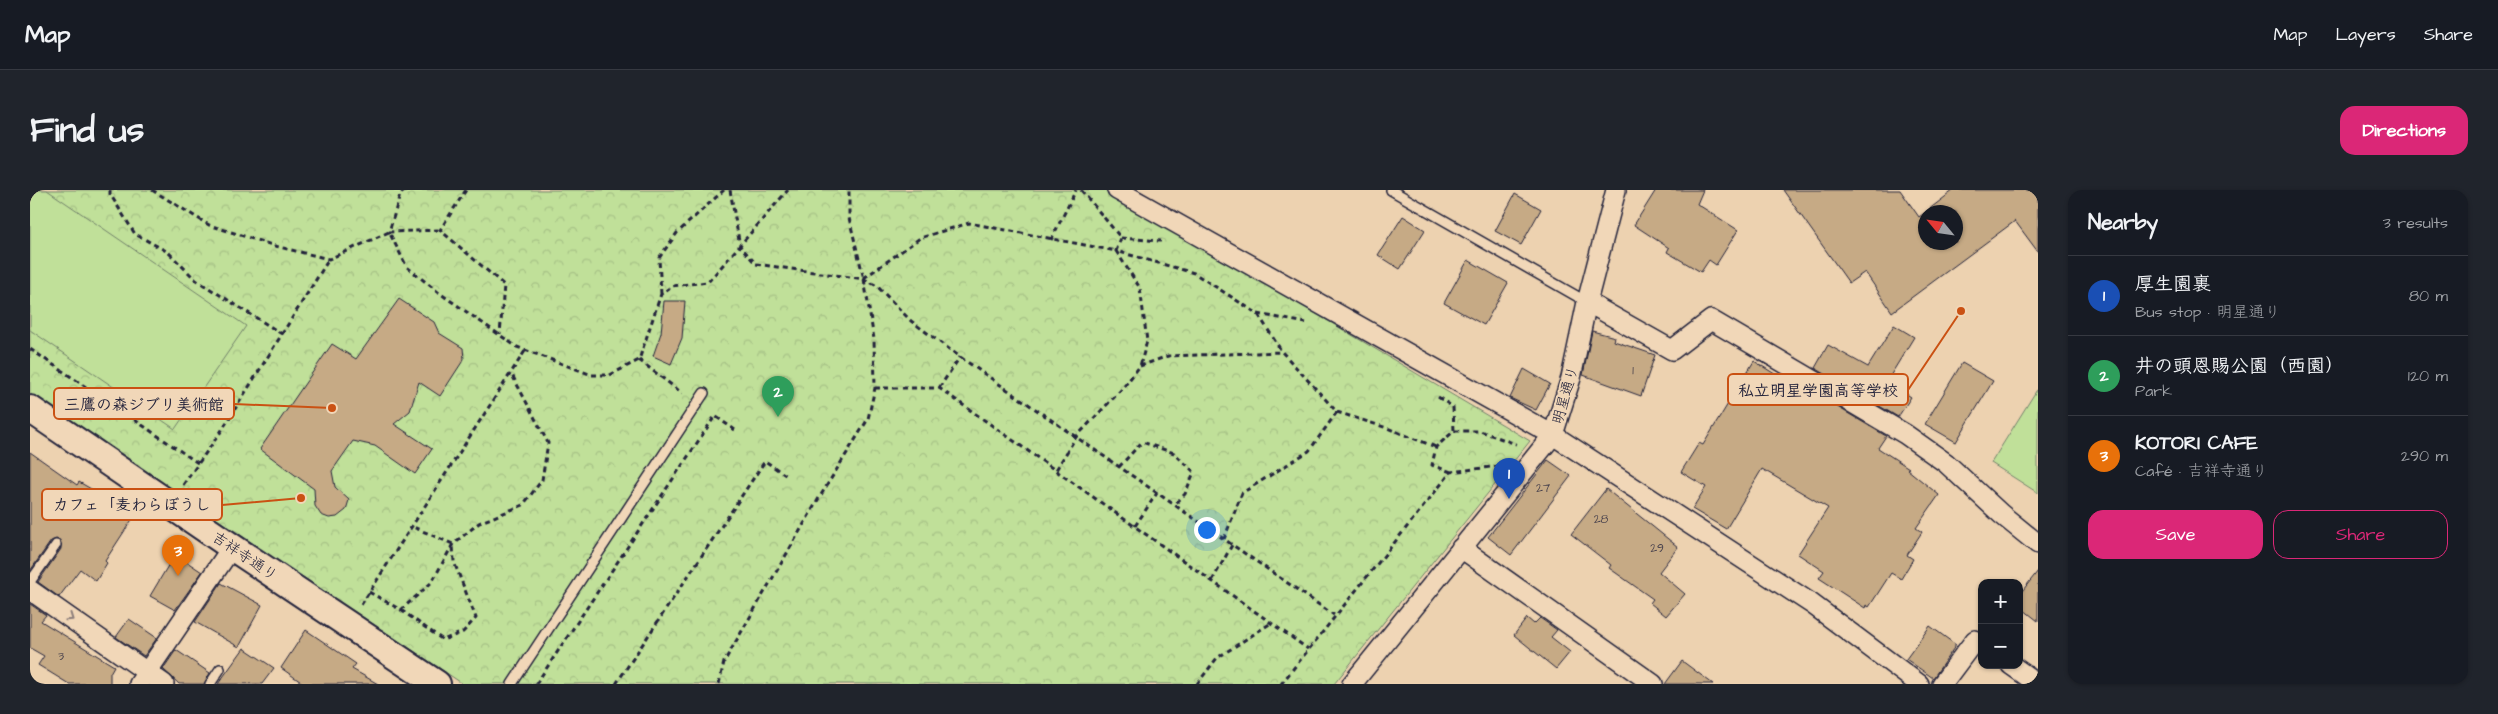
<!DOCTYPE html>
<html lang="en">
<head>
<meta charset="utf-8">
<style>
	body { margin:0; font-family:"Architects Daughter","Klee One",sans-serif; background:#20242c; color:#f1f3f6 }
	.controls { position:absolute; right:15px; bottom:15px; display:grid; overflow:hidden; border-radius:10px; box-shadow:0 1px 4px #0004 }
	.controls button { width:45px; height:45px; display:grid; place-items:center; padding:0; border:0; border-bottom:1px solid #363941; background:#171b24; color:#f1f3f6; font:25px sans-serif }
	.compass { position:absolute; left:1888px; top:15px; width:45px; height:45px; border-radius:50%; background:#171b24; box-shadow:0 1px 4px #0004; rotate:299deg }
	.you { position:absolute; left:1176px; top:339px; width:18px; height:18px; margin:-12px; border:4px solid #fff; border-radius:50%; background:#1a73e8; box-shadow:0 0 0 8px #1a73e833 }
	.badge { display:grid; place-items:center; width:32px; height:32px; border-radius:50%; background:#db2777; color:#fff; font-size:16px; font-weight:700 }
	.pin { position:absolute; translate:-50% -41px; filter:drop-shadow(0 1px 2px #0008) }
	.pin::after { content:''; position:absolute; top:26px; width:18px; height:15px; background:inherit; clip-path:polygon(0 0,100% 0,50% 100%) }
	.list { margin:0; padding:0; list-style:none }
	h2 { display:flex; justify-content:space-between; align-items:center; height:65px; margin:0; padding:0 20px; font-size:21px }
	h2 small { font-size:16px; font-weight:400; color:#9ea1a6 }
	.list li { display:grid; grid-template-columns:32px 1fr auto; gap:15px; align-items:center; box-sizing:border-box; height:80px; padding:0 20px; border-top:1px solid #363941 }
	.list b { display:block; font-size:19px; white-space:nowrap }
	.list p { margin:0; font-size:16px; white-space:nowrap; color:#9ea1a6 }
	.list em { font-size:16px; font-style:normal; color:#9ea1a6 }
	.actions { display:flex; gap:10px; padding:15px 20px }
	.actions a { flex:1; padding:11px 0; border:1px solid #db2777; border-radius:15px; text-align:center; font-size:18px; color:#db2777 }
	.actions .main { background:#db2777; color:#fff }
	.map { position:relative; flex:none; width:2008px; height:494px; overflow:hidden; border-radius:15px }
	header { display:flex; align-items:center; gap:30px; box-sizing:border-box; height:70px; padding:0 25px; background:#171b24; border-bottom:1px solid #363941 }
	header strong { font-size:24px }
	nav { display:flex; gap:28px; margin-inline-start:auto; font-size:18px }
	.intro { display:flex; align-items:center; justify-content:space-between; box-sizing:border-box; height:120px; padding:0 30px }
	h1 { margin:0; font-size:35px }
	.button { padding:12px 22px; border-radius:15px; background:#db2777; color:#fff; font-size:18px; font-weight:700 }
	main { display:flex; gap:30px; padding:0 30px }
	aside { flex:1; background:#171b24; border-radius:15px; box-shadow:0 1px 4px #0004 }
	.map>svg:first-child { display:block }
	.park { fill:url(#park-crowns); stroke:#71816a }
	.pitch { fill:#c0e099; stroke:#71816a }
	.building { fill:#c6aa85; stroke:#22223b; fill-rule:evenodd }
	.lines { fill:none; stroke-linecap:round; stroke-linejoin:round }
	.service-casing { stroke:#22223b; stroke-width:12 }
	.minor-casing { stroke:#22223b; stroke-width:22 }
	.secondary-casing { stroke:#22223b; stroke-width:30 }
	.path { stroke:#22223b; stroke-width:3; stroke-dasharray:5 4; stroke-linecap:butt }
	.service { stroke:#f1d7b8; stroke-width:9 }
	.minor { stroke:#f1d7b8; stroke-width:19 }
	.secondary { stroke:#f1d7b8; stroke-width:26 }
	.oneway { stroke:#8a7c7a }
	.labels { text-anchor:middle; stroke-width:4; stroke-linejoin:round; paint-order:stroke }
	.number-label { font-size:12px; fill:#4b444e }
	.street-label { font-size:15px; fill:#22223b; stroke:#f1d7b8 }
	.leader { fill:none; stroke:#ca5113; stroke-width:2 }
	.callout-dot { fill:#ca5113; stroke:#f1d7b8; stroke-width:2 }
	.callout { fill:#f1d7b8; stroke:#ca5113; stroke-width:2 }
	.callout-label { font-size:16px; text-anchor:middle; font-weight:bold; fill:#22223b }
</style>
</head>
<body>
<header>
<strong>Map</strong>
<nav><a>Map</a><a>Layers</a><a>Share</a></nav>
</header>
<div class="intro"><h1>Find us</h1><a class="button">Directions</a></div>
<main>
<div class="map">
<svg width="2008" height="494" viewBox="0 0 2008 494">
	<defs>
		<pattern id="park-crowns" width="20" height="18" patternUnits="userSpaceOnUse" patternTransform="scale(1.25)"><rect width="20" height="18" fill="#c0e099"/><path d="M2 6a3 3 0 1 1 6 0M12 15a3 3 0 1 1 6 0" fill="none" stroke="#a5c085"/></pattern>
	</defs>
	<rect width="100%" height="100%" fill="#edd2b0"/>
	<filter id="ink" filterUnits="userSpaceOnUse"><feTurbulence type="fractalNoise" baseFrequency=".02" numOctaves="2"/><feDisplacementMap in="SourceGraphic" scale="10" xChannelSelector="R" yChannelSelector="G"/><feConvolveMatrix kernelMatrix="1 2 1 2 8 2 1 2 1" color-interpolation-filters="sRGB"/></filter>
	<g filter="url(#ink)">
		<path class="park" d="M0 0H1078L1500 251 1304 494H433L0 204Z"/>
		<path class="pitch" d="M0 0H17L216 136 145 239 0 140Z
			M2008 198V303L1961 273Z"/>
		<path class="building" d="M1626 0H1673L1667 14 1708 40 1686 75 1679 70 1671 82 1637 62 1639 58 1604 35Z
			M1753 0H1870L1889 27 1924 0H2008V62L1985 31 1862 122 1835 82 1819 93ZM1896 22H1926V52H1896Z
			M1485 4 1511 19 1491 55 1465 41Z
			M1373 26 1395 40 1370 79 1348 65Z
			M1438 70 1478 93 1454 135 1414 113Z
			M369 109 404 132 409 143 433 158 434 169 410 206 389 192 380 221 364 234 402 259 385 284 345 256 323 251 302 281 305 297 319 310 316 320 307 327 299 328 291 325 285 316 284 299 230 259 302 154 326 169Z
			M634 111H655L652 148 641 174 623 166 631 143Z
			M1864 135 1884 147 1857 191 1881 207 1868 227 1785 178 1798 155 1838 177Z
			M1562 141 1585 147 1584 151 1625 165 1611 206 1553 185Z
			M1724 171 1772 201 1774 197 1856 246 1848 258 1879 278 1877 279 1909 305 1886 338 1892 342 1877 365 1883 369 1871 389 1861 383 1839 417 1836 415 1835 418 1789 388 1794 381 1768 364 1798 318 1732 279 1696 339 1662 319 1676 297 1651 282 1669 253 1673 255Z
			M1932 173 1963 191 1926 252 1895 234Z
			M1494 179 1520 194 1506 220 1480 208Z
			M0 262 47 295 49 292 82 311 81 314 103 328 75 371 77 373 66 391 50 379 29 407 8 392 31 359 30 350 26 349 21 351 0 381Z
			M1518 270 1541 286 1481 365 1458 347Z
			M1576 299 1648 357 1629 382 1655 404 1636 426 1620 413 1623 409 1579 378 1581 375 1541 344Z
			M145 364 172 382 145 420 120 406Z
			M2008 381V431L1989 416V405Z
			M191 393 232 415 209 457 165 432Z
			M0 414 16 425 11 431 84 476 80 483V494H39L8 475 14 466 0 458Z
			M1497 428 1504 434 1510 428 1527 440 1521 447 1540 462 1526 479 1484 445Z
			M99 429 127 448 114 466 86 447Z
			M1900 436 1926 455 1903 488 1876 469Z
			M276 440 326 474 322 479 348 494H274L251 478Z
			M214 458 244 478 232 494H188Z
			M146 460 180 483 174 494H149L133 479Z
			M1652 471 1683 494H1635Z"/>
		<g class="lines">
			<g class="service-casing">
				<path id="service" d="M1361 0 1557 112
					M0 392 26 355
					M180 494 190 479
					M482 494 674 203"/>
			</g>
			<g class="minor-casing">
				<path id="minor" d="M1087 0 1523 245 1782 414 1889 494
					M1557 112 1642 160 1681 130 1875 244 1916 273 1971 324 2008 354
					M1431 358 1623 494
					M0 400 134 494
					M1981 475 2008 494
					M109 494 202 357
					M1322 494 1523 245 1541 188 1557 112 1586 0
					M1912 494 1945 450 1952 455"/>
			</g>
			<g class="secondary-casing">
				<path id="secondary" d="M0 219 202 357 407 494"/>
			</g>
			<path class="path" d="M80 0V4L105 44 138 62 166 90 252 144
				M122 0 179 35 245 56 299 69 359 42 377 77 408 102 487 157 562 185H580L609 170 631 104 642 96 678 92 758 0
				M375 0 370 5 359 42 410 40
				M436 0 410 40 474 95 470 144
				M700 0 710 56 726 74 834 89 847 96 881 131 930 167 1304 425
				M1051 0 1091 48 1086 61 1164 83 1228 124 1252 162
				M1091 48 1131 51
				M1021 50 1046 0
				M834 88 890 48 939 33 1086 61 1110 98 1117 151 1110 176 1092 199 1046 247 1026 280
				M631 104 629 68 647 43 694 0
				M1228 124 1276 133
				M0 159 168 273
				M609 170 652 203
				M1110 176 1138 166 1252 162 1307 222 1357 238 1406 257
				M845 198H909L1278 459
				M909 198 930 167
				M1408 207 1423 217 1424 241
				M1089 277 1112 252 1144 263 1164 282 1155 304 1144 315
				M1421 282 1402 275 1406 257 1424 241H1450L1486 254
				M153 295 190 243 299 69
				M1105 336 1127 303
				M1194 349 1212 303 1279 261 1307 222
				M1182 391 1202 355
				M339 402 371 420 402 392 423 354 449 333 493 315 512 290 518 253 481 183
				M331 415 495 161
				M371 420 413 450 433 442 446 428 424 372 423 354 383 337
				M506 494 685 226 705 240
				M586 494 735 271 757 286
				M689 494 694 472 789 308 838 229 845 198 844 149 834 89 819 28V0
				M1167 494 1187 468 1241 433
				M1251 494 1421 282 1469 276"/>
			<use href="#service" class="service"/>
			<use href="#minor" class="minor"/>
			<use href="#secondary" class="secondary"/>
		</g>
		<defs><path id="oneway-chevron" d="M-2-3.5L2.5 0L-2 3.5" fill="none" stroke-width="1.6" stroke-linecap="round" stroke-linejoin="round" transform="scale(1.25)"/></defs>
		<use class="oneway" href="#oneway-chevron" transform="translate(40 428) rotate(35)"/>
	</g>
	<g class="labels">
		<g class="number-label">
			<text x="1603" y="184">1</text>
			<text x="1513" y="302">27</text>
			<text x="1571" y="333">28</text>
			<text x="1627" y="362">29</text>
			<text x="31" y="470">3</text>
		</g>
		<g class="street-label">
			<text transform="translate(1535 205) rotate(-74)" y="5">明星通り</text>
			<text transform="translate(215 366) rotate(34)" y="5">吉祥寺通り</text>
		</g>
	</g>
	<path class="leader" d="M1931 121L1878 200M302 218L204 214M271 308L192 315"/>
	<g class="callout-dot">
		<circle cx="1931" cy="121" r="5"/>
		<circle cx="302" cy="218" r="5"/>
		<circle cx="271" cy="308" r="5"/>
	</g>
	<g class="callout">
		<rect x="1698" y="184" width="180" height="31" rx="5"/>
		<rect x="24" y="198" width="180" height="31" rx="5"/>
		<rect x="12" y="299" width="180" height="31" rx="5"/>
	</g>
	<g class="callout-label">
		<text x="1788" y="206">私立明星学園高等学校</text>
		<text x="114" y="220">三鷹の森ジブリ美術館</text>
		<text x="102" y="320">カフェ「麦わらぼうし</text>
	</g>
</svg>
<div class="controls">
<button>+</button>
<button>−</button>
</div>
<svg class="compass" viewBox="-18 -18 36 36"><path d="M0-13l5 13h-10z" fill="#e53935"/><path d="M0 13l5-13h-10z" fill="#9ea1a6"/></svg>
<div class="you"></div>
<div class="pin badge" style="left:1479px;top:309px;background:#1a4fb4">1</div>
<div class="pin badge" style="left:748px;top:227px;background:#2e9e5b">2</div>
<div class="pin badge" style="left:148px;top:386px;background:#e8710a">3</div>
</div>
<aside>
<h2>Nearby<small>3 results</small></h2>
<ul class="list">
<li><span class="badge" style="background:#1a4fb4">1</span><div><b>厚生園裏</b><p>Bus stop · 明星通り</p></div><em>80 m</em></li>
<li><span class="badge" style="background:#2e9e5b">2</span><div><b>井の頭恩賜公園（西園）</b><p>Park</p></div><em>120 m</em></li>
<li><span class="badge" style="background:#e8710a">3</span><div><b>KOTORI CAFE</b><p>Café · 吉祥寺通り</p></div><em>290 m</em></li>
</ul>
<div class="actions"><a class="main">Save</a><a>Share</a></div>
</aside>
</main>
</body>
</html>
